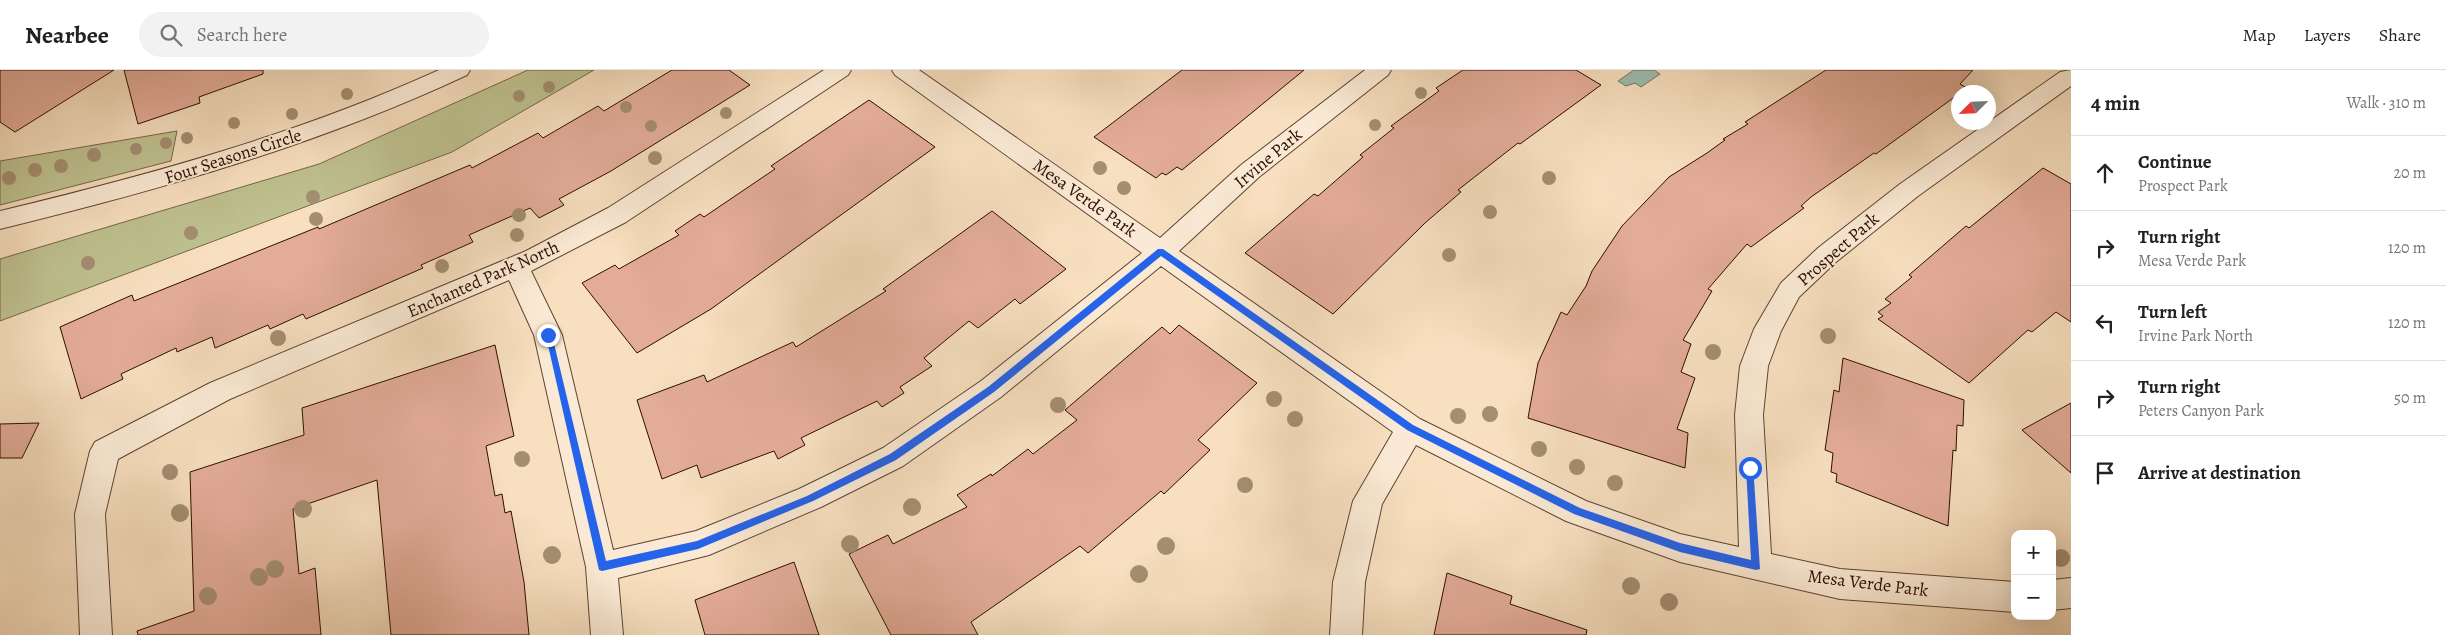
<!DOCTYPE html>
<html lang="en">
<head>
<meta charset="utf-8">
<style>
	body { margin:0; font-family:Alegreya,serif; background:#f2f2f2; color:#222 }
	.controls { position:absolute; right:15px; bottom:15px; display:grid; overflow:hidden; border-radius:10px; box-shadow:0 5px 20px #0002 }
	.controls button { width:45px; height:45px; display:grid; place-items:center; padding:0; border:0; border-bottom:1px solid #e0e0e0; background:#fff; color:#222; font:25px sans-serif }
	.compass { position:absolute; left:1951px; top:15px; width:45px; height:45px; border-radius:50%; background:#fff; box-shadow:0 5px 20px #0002; rotate:246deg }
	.stop { position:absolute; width:15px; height:15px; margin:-11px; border:4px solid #2563eb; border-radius:50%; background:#fff }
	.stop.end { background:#2563eb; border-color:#fff; box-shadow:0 1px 5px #0008 }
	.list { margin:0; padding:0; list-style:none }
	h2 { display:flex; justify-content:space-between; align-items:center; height:65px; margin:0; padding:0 20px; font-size:21px }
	h2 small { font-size:16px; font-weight:400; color:#767676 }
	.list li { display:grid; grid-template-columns:32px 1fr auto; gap:15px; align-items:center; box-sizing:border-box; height:75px; padding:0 20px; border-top:1px solid #e0e0e0 }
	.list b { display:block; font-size:19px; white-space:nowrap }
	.list p { margin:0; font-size:16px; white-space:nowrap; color:#767676 }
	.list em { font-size:16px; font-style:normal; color:#767676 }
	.icon { flex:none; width:28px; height:28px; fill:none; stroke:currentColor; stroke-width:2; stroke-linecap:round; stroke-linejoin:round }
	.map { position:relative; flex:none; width:2071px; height:565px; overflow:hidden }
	header { display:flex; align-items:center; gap:30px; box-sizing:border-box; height:70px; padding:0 25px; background:#fff; border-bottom:1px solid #e0e0e0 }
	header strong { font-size:24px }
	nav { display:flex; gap:28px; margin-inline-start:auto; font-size:18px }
	.search { width:350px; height:45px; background:#f2f2f2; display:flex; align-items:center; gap:12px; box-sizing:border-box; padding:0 18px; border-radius:28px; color:#767676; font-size:19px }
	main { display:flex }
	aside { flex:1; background:#fff }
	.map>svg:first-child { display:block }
	.green { fill:#bfc190; stroke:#766748 }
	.water { fill:#9dbdaf; stroke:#707769 }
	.building { fill:#e3ac99; stroke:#2d0d00 }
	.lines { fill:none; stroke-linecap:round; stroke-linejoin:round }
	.minor-casing { stroke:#604230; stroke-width:2 }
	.minor { fill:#faead5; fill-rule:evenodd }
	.tree { fill:#a48e71 }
	.route { fill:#2563eb }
	.labels { text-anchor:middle; stroke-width:4; stroke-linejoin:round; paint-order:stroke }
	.street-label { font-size:18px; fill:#2d0d00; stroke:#faead5 }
</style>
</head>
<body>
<header>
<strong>Nearbee</strong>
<div class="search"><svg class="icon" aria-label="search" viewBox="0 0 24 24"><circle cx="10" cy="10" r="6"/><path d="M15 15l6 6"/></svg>Search here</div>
<nav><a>Map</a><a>Layers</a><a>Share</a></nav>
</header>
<main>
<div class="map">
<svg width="2071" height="565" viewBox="0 0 2071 565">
	<rect width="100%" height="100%" fill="#f7dfbf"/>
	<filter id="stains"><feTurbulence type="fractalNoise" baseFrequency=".004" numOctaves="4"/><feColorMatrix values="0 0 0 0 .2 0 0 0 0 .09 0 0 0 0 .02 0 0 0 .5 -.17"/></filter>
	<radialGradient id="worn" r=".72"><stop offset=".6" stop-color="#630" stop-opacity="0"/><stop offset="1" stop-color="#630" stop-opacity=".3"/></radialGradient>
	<path class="green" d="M528 0H594L452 82 0 251V189L319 94Z
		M177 61 171 91 0 135V91Z"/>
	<path class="water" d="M1634 0H1654L1660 4 1641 17 1635 13 1626 16 1618 11Z"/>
	<path class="building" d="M0 0H114L15 62 0 52Z
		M124 0H263V4L199 27 200 33 138 54Z
		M672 0H729L750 15 611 101 559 129 564 135 539 148 530 138 469 165 473 172 421 195 423 198 306 249 303 244 270 259 268 255 215 278 212 267 177 282 176 278 121 304 123 309 81 329 60 257 132 225 134 231 318 157 319 159 470 95 472 98 538 63 543 68 598 36 604 41Z
		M1182 0H1304L1182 100 1177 97 1166 105 1162 103 1156 108 1094 67Z
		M1463 0H1576L1601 15 1520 74 1518 73 1458 120 1461 122 1425 153 1333 244 1245 183 1314 124 1318 126 1363 87 1360 85 1394 58 1391 56 1439 21 1436 18Z
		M1826 0H1973L1960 14 1967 18 1876 84 1874 83 1811 127 1801 136 1804 138 1751 177 1747 174 1708 219 1712 221 1683 270 1691 274 1681 302 1695 308 1677 359 1688 363 1685 398 1528 348 1538 293 1561 242 1567 245 1586 216 1592 201 1622 156 1669 107 1707 83 1725 70 1723 69 1748 54 1745 52Z
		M869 30 935 77 711 239 637 283 582 213 615 195 619 199 679 165 675 161 700 144 704 147 775 99 771 96Z
		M2043 98 2071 114V252L2056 242 2032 262 2028 260 1969 313 1878 249 1883 246 1878 242 1891 233 1885 229 1912 207 1909 205 1966 156 1969 158Z
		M992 141 1066 199 1020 234 1015 229 978 258 969 251 924 288 932 296 900 317 904 323 882 337 877 331 801 368 805 375 778 389 774 381 701 408 697 395 662 409 637 330 704 305 707 312 793 272 796 277 886 221 883 219Z
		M1179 255 1257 313 1198 370 1210 380 1164 424 1161 421 1088 483 1080 476 971 552 978 565H891L849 484 888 465 893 474 967 437 957 425 991 404 992 406 1028 379 1033 384 1077 350 1065 340 1162 257 1170 264Z
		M495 275 514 366 486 376 495 426 502 424 505 443 511 441 524 512 529 565H391L377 410 293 439 299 504 315 498 321 565H138L137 561 194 541 190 402 304 365 302 338Z
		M1843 288 1964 330 1963 356 1957 355 1956 381 1953 380 1948 456 1836 412 1837 404 1831 402 1833 383 1825 380 1834 320 1839 322Z
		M2071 333V403L2022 360Z
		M39 353 22 388H0V354Z
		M794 492 819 565H705L695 530Z
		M1447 503 1512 526 1510 534 1587 560 1586 565H1434Z"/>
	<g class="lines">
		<g class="minor-casing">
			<path id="minor" d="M439 0H470L467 5C317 75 160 120 0 159V141C150 105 298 64 439 0Z
				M824 0H851L848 5 626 152 531 201 562 265 613 480 696 461 799 419 883 378 981 311 1142 183 895 5 892 0H919L1160 168 1241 95 1365 0H1391L1388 5 1259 107 1179 181 1420 349 1586 431 1680 464 1739 477 1735 345 1740 296 1754 259 1781 213 1818 178 1900 114 2060 2 2071 0V16L1918 126 1836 192 1799 227 1781 261 1768 296 1763 345 1771 484 1840 499 2015 512V542L1840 529 1680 492 1566 451 1416 375 1382 434 1365 512 1362 565H1330L1333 512 1353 431 1393 362 1161 196 1001 327 903 396 821 437 709 485 618 508 623 565H591L586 497 534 265 509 210 230 329 118 389 105 444 112 565H80L75 444 90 381 95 372 210 313 526 181 608 138Z
				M2071 508V538L2052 540V510Z"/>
		</g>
		<use href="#minor" class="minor"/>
	</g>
	<g class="tree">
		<circle cx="549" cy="17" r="6"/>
		<circle cx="1421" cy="23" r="6"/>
		<circle cx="347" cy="24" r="6"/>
		<circle cx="519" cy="26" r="6"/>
		<circle cx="626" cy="37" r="6"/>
		<circle cx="726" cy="43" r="6"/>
		<circle cx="292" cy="44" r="6"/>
		<circle cx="234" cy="53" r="6"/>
		<circle cx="1375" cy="55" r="6"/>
		<circle cx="651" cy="56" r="6"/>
		<circle cx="187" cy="68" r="6"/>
		<circle cx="166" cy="73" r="6"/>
		<circle cx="136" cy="79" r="6"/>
		<circle cx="94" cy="85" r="7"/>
		<circle cx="655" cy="88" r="7"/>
		<circle cx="61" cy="96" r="7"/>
		<circle cx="1100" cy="98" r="7"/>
		<circle cx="35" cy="100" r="7"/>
		<circle cx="9" cy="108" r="7"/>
		<circle cx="1549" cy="108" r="7"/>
		<circle cx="1124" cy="118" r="7"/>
		<circle cx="313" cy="127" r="7"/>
		<circle cx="1490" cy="142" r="7"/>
		<circle cx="519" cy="145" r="7"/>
		<circle cx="316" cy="149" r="7"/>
		<circle cx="191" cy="163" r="7"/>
		<circle cx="517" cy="165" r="7"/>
		<circle cx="1449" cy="185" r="7"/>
		<circle cx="88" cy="193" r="7"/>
		<circle cx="442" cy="196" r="7"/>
		<circle cx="1828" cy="266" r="8"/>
		<circle cx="278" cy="268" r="8"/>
		<circle cx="1713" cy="282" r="8"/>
		<circle cx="1274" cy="329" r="8"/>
		<circle cx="1058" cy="335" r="8"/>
		<circle cx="1490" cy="344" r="8"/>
		<circle cx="1458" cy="346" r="8"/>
		<circle cx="1295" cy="349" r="8"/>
		<circle cx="1539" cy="379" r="8"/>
		<circle cx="522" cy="389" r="8"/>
		<circle cx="1577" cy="397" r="8"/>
		<circle cx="170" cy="402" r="8"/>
		<circle cx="1615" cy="413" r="8"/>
		<circle cx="1245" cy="415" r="8"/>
		<circle cx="912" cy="437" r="9"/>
		<circle cx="303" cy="439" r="9"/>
		<circle cx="180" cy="443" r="9"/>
		<circle cx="850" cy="474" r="9"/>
		<circle cx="1166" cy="476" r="9"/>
		<circle cx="552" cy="485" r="9"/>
		<circle cx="2061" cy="488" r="9"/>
		<circle cx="275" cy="499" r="9"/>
		<circle cx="1139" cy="504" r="9"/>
		<circle cx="259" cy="507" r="9"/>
		<circle cx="1631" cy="516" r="9"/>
		<circle cx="208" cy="526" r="9"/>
		<circle cx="1669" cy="532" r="9"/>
	</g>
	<path class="route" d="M1158 179H1163L1413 355 1580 438 1680 473 1751 490 1746 398 1750 394 1753 395 1760 499 1756 500 1680 482 1574 444 1407 360 1161 186 994 322 896 390 813 431 698 479 602 501 599 500 545 262H551L552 265 606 491 697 471 807 426 890 384 988 317Z"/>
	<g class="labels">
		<g class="street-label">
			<text transform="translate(233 86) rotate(-18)" y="6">Four Seasons Circle</text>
			<text transform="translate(1268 88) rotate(-40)" y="6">Irvine Park</text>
			<text transform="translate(1085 128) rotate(35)" y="6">Mesa Verde Park</text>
			<text transform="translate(1838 179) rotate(-41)" y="6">Prospect Park</text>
			<text transform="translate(483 209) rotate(-24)" y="6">Enchanted Park North</text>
			<text transform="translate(1868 513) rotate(7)" y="6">Mesa Verde Park</text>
		</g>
	</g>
	<rect width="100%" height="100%" filter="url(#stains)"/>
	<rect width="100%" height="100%" fill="url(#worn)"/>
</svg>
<div class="controls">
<button>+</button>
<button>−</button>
</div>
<svg class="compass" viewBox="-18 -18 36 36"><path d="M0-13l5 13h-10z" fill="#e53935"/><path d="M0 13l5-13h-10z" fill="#767676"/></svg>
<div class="stop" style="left:1750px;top:398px"></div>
<div class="stop end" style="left:548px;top:265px"></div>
</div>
<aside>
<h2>4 min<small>Walk · 310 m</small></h2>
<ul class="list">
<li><svg class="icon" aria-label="ahead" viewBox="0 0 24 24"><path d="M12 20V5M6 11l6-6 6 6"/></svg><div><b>Continue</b><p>Prospect Park</p></div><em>20 m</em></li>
<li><svg class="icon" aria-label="right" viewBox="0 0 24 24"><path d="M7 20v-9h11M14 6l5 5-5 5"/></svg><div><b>Turn right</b><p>Mesa Verde Park</p></div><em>120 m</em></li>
<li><svg class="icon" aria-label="left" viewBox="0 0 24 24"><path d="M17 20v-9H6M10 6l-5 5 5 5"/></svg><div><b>Turn left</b><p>Irvine Park North</p></div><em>120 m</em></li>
<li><svg class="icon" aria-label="right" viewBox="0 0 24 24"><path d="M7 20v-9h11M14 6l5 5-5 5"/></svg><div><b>Turn right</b><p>Peters Canyon Park</p></div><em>50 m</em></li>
<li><svg class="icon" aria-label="arrive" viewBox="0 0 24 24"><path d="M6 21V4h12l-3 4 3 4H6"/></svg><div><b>Arrive at destination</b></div></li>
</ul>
</aside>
</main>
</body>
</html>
